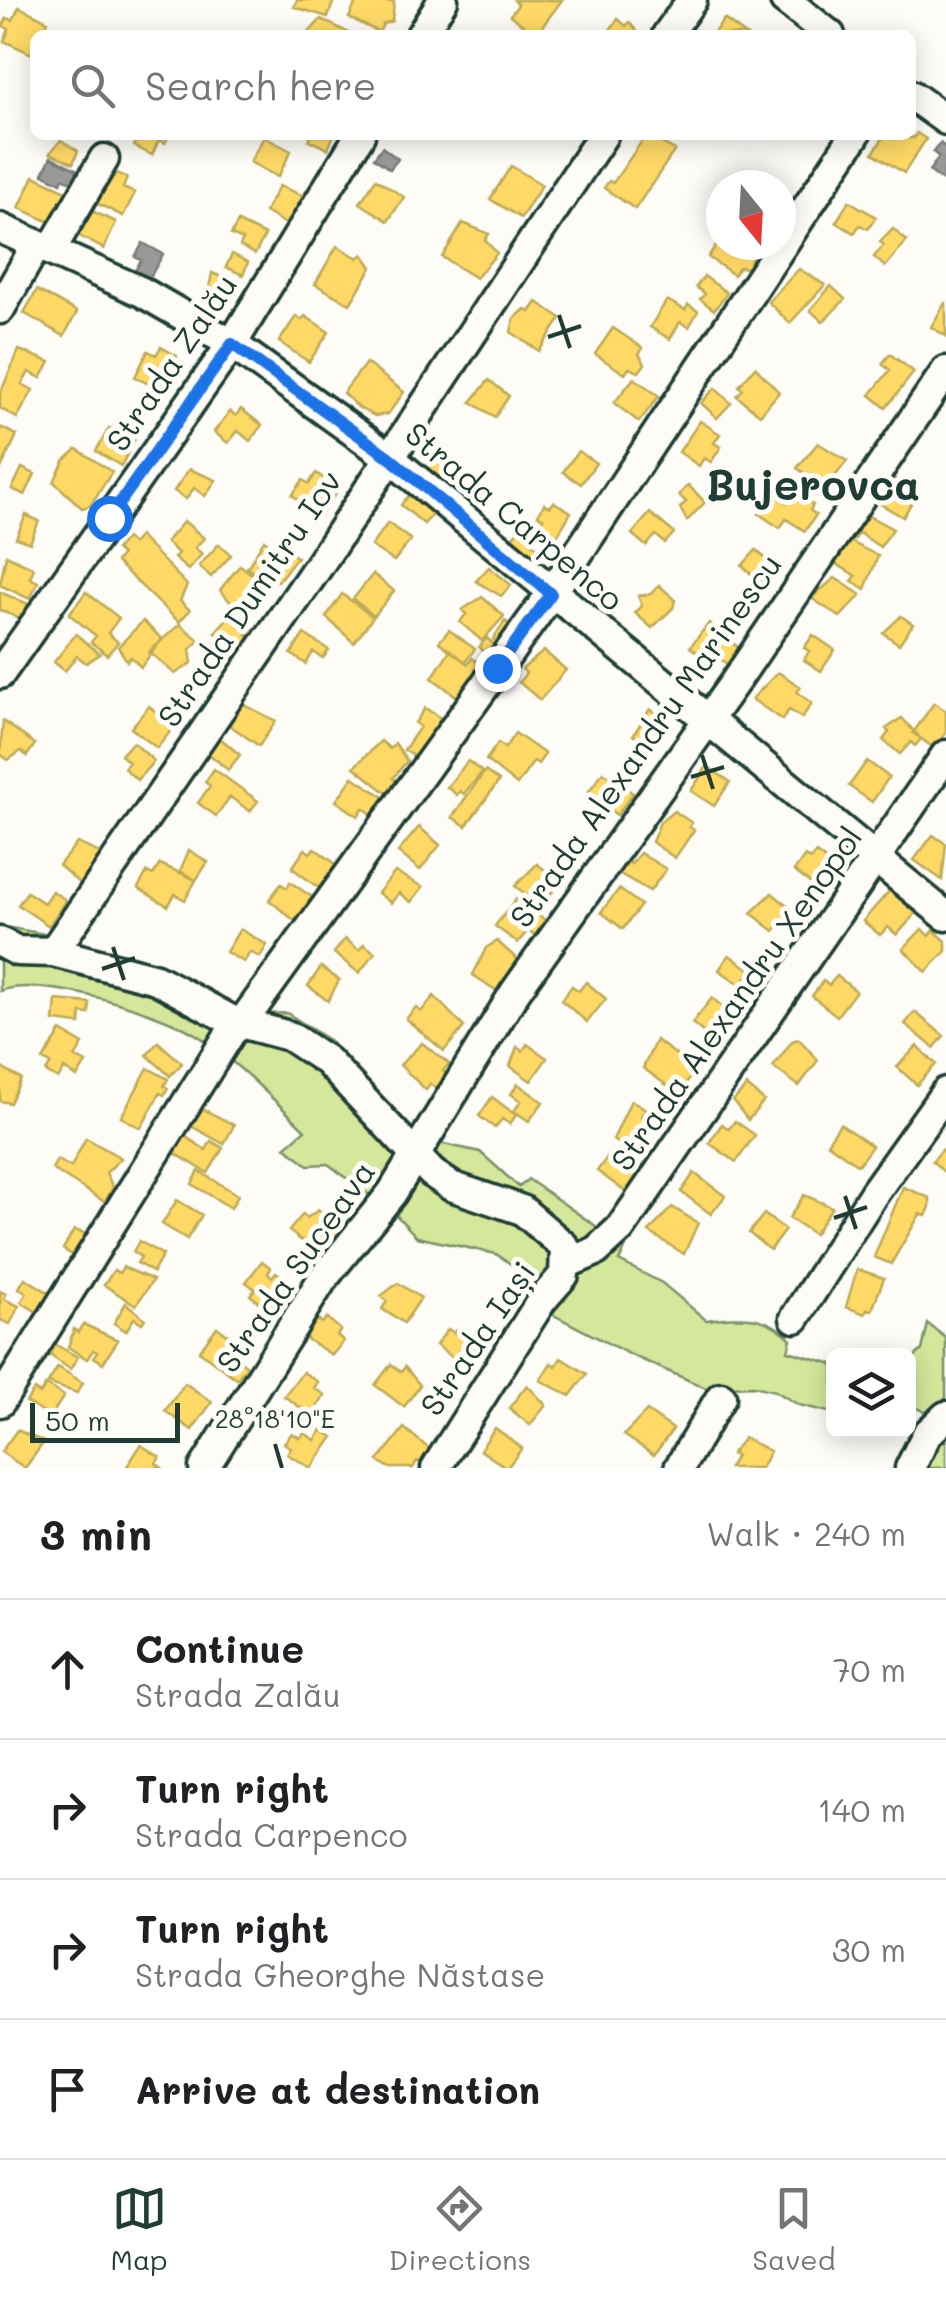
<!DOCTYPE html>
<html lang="en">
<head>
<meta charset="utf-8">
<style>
	body { margin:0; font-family:Mali,sans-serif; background:#f2f2f2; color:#202124 }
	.controls { position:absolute; right:30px; bottom:30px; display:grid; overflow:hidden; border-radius:15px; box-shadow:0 5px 25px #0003 }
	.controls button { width:90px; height:90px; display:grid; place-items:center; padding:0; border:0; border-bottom:2px solid #e0e0e0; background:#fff; color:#202124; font:50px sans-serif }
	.compass { position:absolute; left:706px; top:170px; width:90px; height:90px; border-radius:50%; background:#fff; box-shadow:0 5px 25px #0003; rotate:162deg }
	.scale { position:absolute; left:30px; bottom:25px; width:150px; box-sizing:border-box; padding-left:10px; border:5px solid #1f3d34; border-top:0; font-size:28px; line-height:35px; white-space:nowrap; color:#1f3d34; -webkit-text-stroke:8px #fdfcf7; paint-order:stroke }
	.stop { position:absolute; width:30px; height:30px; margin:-22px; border:8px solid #1a73e8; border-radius:50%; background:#fff }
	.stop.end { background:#1a73e8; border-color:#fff; box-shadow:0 2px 10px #0008 }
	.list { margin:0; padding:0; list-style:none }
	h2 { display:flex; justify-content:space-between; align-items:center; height:130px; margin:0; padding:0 40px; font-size:42px }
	h2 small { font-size:32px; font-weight:400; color:#757577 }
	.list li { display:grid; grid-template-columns:65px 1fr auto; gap:30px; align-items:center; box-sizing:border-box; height:140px; padding:0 40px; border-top:2px solid #e0e0e0 }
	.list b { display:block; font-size:38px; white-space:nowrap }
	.list p { margin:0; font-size:32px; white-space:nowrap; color:#757577 }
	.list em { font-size:32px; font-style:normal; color:#757577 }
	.icon { flex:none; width:55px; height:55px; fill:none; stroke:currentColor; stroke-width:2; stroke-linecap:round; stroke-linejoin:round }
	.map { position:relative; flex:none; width:946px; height:1468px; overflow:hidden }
	.search { position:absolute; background:#fff; box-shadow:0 5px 25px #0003; left:30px; right:30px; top:30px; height:110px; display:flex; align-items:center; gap:25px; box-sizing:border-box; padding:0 35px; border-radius:15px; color:#757577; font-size:38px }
	.sheet { height:690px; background:#fff }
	nav { display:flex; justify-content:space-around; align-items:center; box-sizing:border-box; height:140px; border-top:2px solid #e0e0e0; background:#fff; font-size:28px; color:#757577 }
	nav a { display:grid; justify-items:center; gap:5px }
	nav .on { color:#1f3d34 }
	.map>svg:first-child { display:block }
	.green { fill:#d5e79b; stroke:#7a9268; stroke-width:2.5 }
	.homes { fill:#ffd966; stroke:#bcaa57; stroke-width:2.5 }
	.industry { fill:#999; stroke:#747d7b; stroke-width:2.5 }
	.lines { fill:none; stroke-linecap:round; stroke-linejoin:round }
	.minor-casing { stroke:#1f3d34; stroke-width:35 }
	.minor { stroke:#fdfcf7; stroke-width:28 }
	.route { stroke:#1a73e8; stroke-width:12 }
	.ticks { fill:none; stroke:#1f3d34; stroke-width:4 }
	.labels { text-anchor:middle; stroke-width:10; stroke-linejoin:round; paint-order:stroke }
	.street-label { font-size:32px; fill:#1f3d34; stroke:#fdfcf7 }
	.district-label { font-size:42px; font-weight:bold; fill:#1f3d34; stroke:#fdfcf7 }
	.ticks-label { font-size:25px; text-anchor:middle; fill:#1f3d34; stroke:#fdfcf7; stroke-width:10; stroke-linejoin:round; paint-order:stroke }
</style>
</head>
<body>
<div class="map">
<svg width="946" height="1468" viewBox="0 0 946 1468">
	<rect width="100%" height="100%" fill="#fdfcf7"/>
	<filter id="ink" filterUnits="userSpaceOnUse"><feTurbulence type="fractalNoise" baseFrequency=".01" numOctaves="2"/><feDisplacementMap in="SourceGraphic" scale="20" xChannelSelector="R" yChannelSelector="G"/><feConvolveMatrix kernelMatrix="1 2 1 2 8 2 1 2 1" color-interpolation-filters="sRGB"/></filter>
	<g filter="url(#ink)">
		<path class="green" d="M0 926 50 935 232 1008 266 1014 287 1013 330 1041 407 1136 480 1152 519 1187 528 1179 626 1247 619 1261 662 1283 706 1320C741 1316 765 1313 791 1339L788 1351 833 1364V1413L799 1405 775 1391 754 1386 706 1388 629 1354 550 1313 530 1277 496 1254 417 1237 396 1215 328 1164 308 1165 285 1147 305 1130C272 1098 239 1064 200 1037 163 1012 42 975 0 991Z
			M928 1324 946 1338V1468H922L932 1416 913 1406 909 1411 908 1363 922 1350Z"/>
		<path class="homes" d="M297 0H334L328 17 294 7Z
			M357 0 394 2 392 21 383 24 379 32 349 18Z
			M562 0 536 35 510 15 518 5 514 0Z
			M19 7 48 21 41 35H35L32 54 4 41 9 29 3 26 7 18 13 20Z
			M321 19 347 32 345 35H307Z
			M618 19 626 26 629 22 640 35H606Z
			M724 19 746 35H712Z
			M917 133 926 139 904 173 873 153 885 135 914 138Z
			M169 135 165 143 159 140 152 155 134 146 137 140 129 136Z
			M311 135H334L328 149 309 140Z
			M646 135 675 150 635 209 604 188 609 181 613 183Z
			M264 137 291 151 278 177 250 162Z
			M61 140 78 151 73 163 50 153Z
			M511 166 542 185 521 218 490 199Z
			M116 173 127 178 123 188 135 193 123 216 96 203Z
			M34 176 73 194 61 219 53 216 50 222 19 208Z
			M376 179 404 197 388 221 360 203Z
			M279 186 304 196 288 225 265 212Z
			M849 201 876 217 868 229 860 225 854 233 836 222Z
			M85 208 116 222 104 249 74 233Z
			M238 222 265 235 255 254 240 246 243 240 231 235Z
			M463 223 489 234 485 240 497 253 476 278 442 257Z
			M893 229 907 241 885 267 874 257 884 245 880 242Z
			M721 238V245H758L748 268 739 267 734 275 708 257Z
			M337 246 358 258 363 254 372 267 350 304 315 284Z
			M232 254 248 262 243 275 226 267Z
			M799 269 825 285 790 323 768 302Z
			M212 273 238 284 227 308 207 299Z
			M704 276 727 293 714 310 700 299 705 294 696 287Z
			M831 286 845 299 823 322 810 310Z
			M37 290 77 312 64 336 24 313Z
			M667 300 685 310 688 305 698 311 689 327 680 322 670 339 650 327Z
			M537 302 561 318 539 351 511 332 514 319 525 309 530 312Z
			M945 303 946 304V336L931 327Z
			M296 316 302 320 305 316 329 332 309 362 279 342Z
			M613 328 643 348 639 354 645 364 639 372 629 368 625 374 595 354Z
			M161 347 177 356 164 392 135 377 148 351 156 355Z
			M19 350 50 362 41 378 29 372 22 384 33 390 17 418 0 408V394Z
			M890 354 914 372 886 408 870 395 890 370 882 364Z
			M366 363 404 392 388 414 375 416 359 408 343 393Z
			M755 367 779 392 760 415 737 396 743 389 739 386Z
			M634 378 659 396 639 422 614 403Z
			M489 380 509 396 495 417 471 402Z
			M715 388 731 403 717 418 701 403Z
			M241 409 262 425 250 441 238 431 228 443 214 432 230 411 236 416Z
			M700 421 720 434 714 443 721 447 711 462 704 458 699 466 679 452Z
			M0 427 17 435 1 468 0 467Z
			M109 428 136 437 121 466 96 451Z
			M818 443 847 461 819 497 804 486 810 477 797 468Z
			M77 449 112 472 90 506 82 508 54 482 64 461Z
			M439 450 466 470 457 482 449 476 442 486 422 472Z
			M578 451 596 463 581 484 563 472Z
			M22 468 35 474 25 495 12 489Z
			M189 469 216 480 205 496 194 488 186 499 174 491Z
			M316 473 339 489 320 515 292 495 303 480 309 484Z
			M888 475 918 492 903 517 877 502Z
			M688 485 705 502 687 521 680 508 686 502 679 495Z
			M794 492 813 505 810 510 816 515 805 531 786 519 780 528 759 514 772 493 787 503Z
			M411 493 434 513 424 524 401 505Z
			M554 502 571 512 556 538 538 527 543 518 538 515 544 504 550 507Z
			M861 512 893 529 880 547 859 533 855 539 845 536Z
			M650 513 674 533 665 543 656 535 646 546 632 534Z
			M26 515 39 521 30 543 16 538Z
			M184 521 204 538 195 548 202 554 188 570 174 558 178 553 166 542Z
			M388 523 411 540 394 561 371 546Z
			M522 526 535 537 531 542 539 549 530 560 509 541Z
			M139 536 187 585 180 601 190 610 179 622 116 562 122 555 116 550 126 538 132 544Z
			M264 540 273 547 258 566 265 572 261 578 247 568Z
			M849 541 878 556 865 589 852 581 856 576 835 563Z
			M277 542 297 557 278 581 258 566Z
			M219 544 231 555 211 577 199 566Z
			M756 550 777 569 763 585 742 566Z
			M6 555 34 568 30 578 38 582 30 599 0 585Z
			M240 565 258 579 235 607 220 590Z
			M489 567 511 585 501 596 476 581Z
			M373 574 394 591 374 616 353 599Z
			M835 578 861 595 840 617 811 598Z
			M659 585 675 600 673 608 652 628 635 613 642 606 638 596 651 594Z
			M0 592 28 604 21 619 0 610Z
			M86 592 119 618 108 633 118 642 107 655 91 642 96 636 69 614Z
			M342 594 373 617 354 643 326 617Z
			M482 597 504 616 482 641 460 622 466 614 462 610Z
			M233 612 252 629 247 635 252 639 233 661 214 644 221 637 215 632Z
			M901 616 913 624 899 644 883 633Z
			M143 621 162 639 141 667 131 657 127 661 118 647Z
			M505 621 514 628 500 648 493 639Z
			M709 623 740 649 728 665 718 657 713 664 690 647Z
			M180 624 199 640 190 650 192 663 175 674 149 652Z
			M449 630 475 649 465 662 439 642Z
			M76 634 100 654 86 663 77 656 65 671 54 662Z
			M304 634 329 650 323 658 313 652 306 664 291 654Z
			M813 635 835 650 821 671 804 660 809 651 804 648Z
			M487 638 500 651 492 660 479 647Z
			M450 650 468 664 472 658 484 666 460 699 432 678Z
			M544 651 566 670 540 700 519 682 526 673 522 669Z
			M778 672 801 687 797 692 812 703 802 718 789 710 782 720 752 699Z
			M934 703 946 711V733L934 748 913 733Z
			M243 704 276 721 259 746 228 724Z
			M149 706 174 727 157 748 131 728Z
			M425 708 442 719 415 757 404 750 420 727 415 723Z
			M650 709 670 722 654 748 633 735Z
			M902 718 921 739 915 746 911 742 900 754 883 740 889 732 886 729Z
			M3 721 35 744 27 756 21 751 8 760 0 754Z
			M214 733 240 755 228 770 202 748Z
			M515 733 545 754 538 764 534 761 517 785 486 760 498 743 505 748Z
			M381 741 390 749 395 743 407 761 393 778 398 782 388 794 354 767Z
			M133 742 154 761 137 780 124 768 129 762 121 755Z
			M468 761 482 772 464 794 460 791 457 795 447 787Z
			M867 761 889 777 872 802 849 786Z
			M707 766 730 782 714 806 691 791Z
			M214 769 258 801 250 811 230 797 216 816 198 803 210 786 205 782Z
			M485 771 499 781 466 826 452 817Z
			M603 772 633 793 617 815 587 794Z
			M353 777 384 797 372 814 363 808 358 816 336 801Z
			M674 811 692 823 689 827 694 830 675 858 652 842 660 822Z
			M419 827 440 845 420 870 398 852Z
			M933 835 946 844 942 880 914 860Z
			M77 843 102 854 80 884 59 865Z
			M314 848 336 864 319 888 292 868 305 849 310 853Z
			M189 850 208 862 196 880 180 871Z
			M640 853 666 869 650 891 615 871 624 859 631 864Z
			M816 853 832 865 815 887 794 871 805 856 810 860Z
			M160 864 196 880 185 900 175 894 168 906 138 888 147 872 153 875Z
			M537 864 560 881 542 906 515 886Z
			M395 872 423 887 411 902 399 893 391 903 378 893Z
			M290 882 312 897 295 921 269 900 281 884 287 888Z
			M619 889 641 905 623 929 601 912Z
			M890 890 916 913 897 935 888 927 880 935 863 921Z
			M52 891 66 900 49 926 18 905 27 892 44 903Z
			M772 893 798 914 788 926 782 921 774 931 751 913Z
			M516 899 552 925 541 940 528 930 518 943 495 926Z
			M240 929 267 945 260 957 250 952 244 962 226 952Z
			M922 929 929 936 934 930 946 941V951L926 972 903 949Z
			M345 939 359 950 364 944 375 953 359 973 334 953Z
			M497 941 518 960 497 991 473 975 486 948Z
			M729 955 751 970 741 985 719 970Z
			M321 967 339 980 328 1001 308 986Z
			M837 976 856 991 837 1016 812 996 823 981 829 985Z
			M586 982 606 999 587 1022 561 1000 572 986 579 991Z
			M434 996 464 1027 444 1051 406 1019 416 1007 421 1012Z
			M712 998 736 1018 716 1043 692 1023Z
			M56 1000 90 1003 89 1014 81 1013 80 1024 54 1021Z
			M915 1012 944 1036 934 1048 905 1024Z
			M61 1031 83 1044 75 1057 86 1063 77 1077 64 1069 58 1079 46 1072 51 1064 43 1060Z
			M799 1039 818 1060 799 1086 773 1067 792 1041Z
			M656 1040 696 1069 679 1094 643 1068Z
			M158 1042 182 1063 170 1076 147 1055Z
			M422 1043 449 1064 443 1071 452 1078 440 1092 430 1084 426 1090 400 1065Z
			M527 1044 547 1058 531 1081 510 1066 517 1047 523 1051Z
			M917 1046 936 1064 917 1085 897 1067Z
			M0 1067 21 1079 10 1103 0 1101Z
			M148 1068 168 1079 164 1086 168 1088 164 1095 160 1093 141 1128 121 1117Z
			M518 1084 543 1102 529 1121 514 1111 521 1101 511 1094Z
			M747 1086 764 1101 748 1120 733 1101Z
			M492 1097 516 1115 510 1124 502 1119 495 1128 479 1116Z
			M631 1100 646 1109 641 1116 654 1124 635 1154 613 1140Z
			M201 1108 234 1125 224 1144 191 1126Z
			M735 1121 755 1135 736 1162 709 1143 722 1124 729 1129Z
			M840 1124 872 1146 858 1165 827 1143Z
			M183 1135 206 1150 211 1141 223 1148 208 1173 173 1152Z
			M86 1138 121 1158 106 1173 113 1187 105 1202 52 1169 57 1160 71 1167Z
			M946 1146V1174L932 1161Z
			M612 1151 641 1172 626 1192 597 1171Z
			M199 1171 238 1195 231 1208 192 1184Z
			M694 1173 725 1196 711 1214 681 1192Z
			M903 1187 930 1198V1207L926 1216 920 1214 891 1264 874 1257Z
			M804 1195 832 1207 814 1234 789 1218Z
			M177 1200 202 1215 187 1239 162 1224Z
			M672 1207 698 1223 684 1254 649 1232Z
			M318 1210 345 1231 324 1259 306 1245 309 1241H302L289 1231 303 1214 307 1218Z
			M764 1214 785 1230 770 1250 749 1233Z
			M74 1230 91 1235 77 1258 63 1249Z
			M139 1241 163 1255 153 1272 137 1263 141 1257 133 1252Z
			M262 1261 271 1268 268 1273 272 1277 276 1272 298 1289 276 1316 250 1295 255 1289 246 1282Z
			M123 1267 153 1280 136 1305 104 1285 114 1270 119 1273Z
			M857 1269 884 1278 872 1310 867 1309 865 1314 846 1307Z
			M25 1278 51 1294 39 1313 21 1302 27 1293 19 1288Z
			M398 1283 421 1298 404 1323 382 1309 387 1301 381 1296Z
			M0 1291 6 1294 4 1299 19 1306 10 1324 0 1320Z
			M126 1303 145 1319 142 1323 134 1318 126 1331 114 1323Z
			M327 1318 341 1330 337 1335 344 1341 332 1355 305 1338 318 1319 322 1323Z
			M83 1324 118 1340 103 1363 94 1357 97 1352 93 1350 87 1359 68 1347 74 1329 78 1332Z
			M217 1327 243 1346 235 1357 247 1366 237 1379 199 1351Z
			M448 1329 454 1333 456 1330 465 1341 470 1334 479 1341 480 1353 468 1369 436 1345Z
			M54 1344 78 1357 70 1369 48 1354Z
			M561 1358 587 1374 570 1396 540 1380 551 1363 556 1366Z
			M391 1364 401 1372 405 1367 420 1385 404 1407 375 1385Z
			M58 1367 83 1383 77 1393 48 1383Z
			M303 1372 318 1382 314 1388 325 1395 311 1415 284 1396Z
			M185 1383 212 1402 192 1430 165 1411Z
			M46 1385 64 1396 50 1417 26 1402 34 1390 40 1394Z
			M527 1385 546 1405 530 1425 509 1408Z
			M647 1411 673 1429 654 1455 624 1435Z
			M404 1428 433 1452 425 1466 417 1461 413 1468H390L378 1461Z
			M495 1428 522 1448 507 1468 480 1450Z
			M17 1430 44 1442 25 1468 1 1452Z
			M322 1430 333 1437 311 1468 287 1454 291 1448 284 1443 292 1433 300 1438 304 1433 315 1440Z
			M744 1438 770 1451 761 1468H729L736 1456 731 1454Z
			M141 1445 160 1457 156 1463 162 1468H126Z"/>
		<path class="industry" d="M940 143 946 148 943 181 929 171 939 157 933 152Z
			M382 147 398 159 390 169 374 158Z
			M51 157 78 170 72 182 63 178 61 183 43 174Z
			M143 243 163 254 149 279 135 271 141 260 135 257Z"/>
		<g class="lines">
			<g class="minor-casing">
				<path id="minor" d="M785 0 830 35
					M421 35 443 0
					M667 35 692 0
					M911 95 946 120
					M0 228 142 292 232 344 389 457 946 916
					M51 250 104 159
					M0 309 37 244
					M0 674 232 344 360 135
					M0 942 17 951 53 952 156 979 233 1021 289 1036 327 1061 432 1173 451 1186 522 1210 565 1247 564 1275 542 1300 436 1468
					M53 952 317 568 603 135
					M568 1263 596 1251 620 1229 946 755
					M795 1318 874 1193 946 1092
					M0 1402 231 1032 242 1023 551 594 855 135
					M204 1468 322 1280 392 1193 515 992 739 676 946 371
					M679 1468 721 1397
					M910 1468 927 1434 946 1416"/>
			</g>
			<use href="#minor" class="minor"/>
		</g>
	</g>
	<g class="lines" filter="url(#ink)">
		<path class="route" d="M109 518 232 344 389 457 551 594 497 668"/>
	</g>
	<path class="ticks" d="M559 315 570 348M548 337 581 326M702 755 713 789M691 777 724 767M113 947 124 980M102 969 135 958M845 1196 856 1229M834 1218 867 1207M275 1444 282 1468"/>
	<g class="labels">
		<g class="street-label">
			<text transform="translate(172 363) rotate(-56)" y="11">Strada Zalău</text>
			<text transform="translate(514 517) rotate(40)" y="11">Strada Carpenco</text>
			<text transform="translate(250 599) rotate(-56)" y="11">Strada Dumitru Iov</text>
			<text transform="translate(646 741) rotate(-55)" y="11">Strada Alexandru Marinescu</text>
			<text transform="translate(737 999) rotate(-55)" y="11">Strada Alexandru Xenopol</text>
			<text transform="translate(296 1267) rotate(-55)" y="11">Strada Suceava</text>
			<text transform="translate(478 1339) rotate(-56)" y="11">Strada Iași</text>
		</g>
		<g class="district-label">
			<text x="813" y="500">Bujerovca</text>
		</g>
	</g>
	<g class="ticks-label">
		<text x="275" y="1428">28°18'10"E</text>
	</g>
</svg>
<div class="controls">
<button><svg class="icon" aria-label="layers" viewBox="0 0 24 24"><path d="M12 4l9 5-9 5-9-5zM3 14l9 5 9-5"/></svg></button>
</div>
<svg class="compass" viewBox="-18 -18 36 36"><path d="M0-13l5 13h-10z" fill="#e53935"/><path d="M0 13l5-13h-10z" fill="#757577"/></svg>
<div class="scale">50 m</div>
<div class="stop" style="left:109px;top:518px"></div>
<div class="stop end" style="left:497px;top:668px"></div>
<div class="search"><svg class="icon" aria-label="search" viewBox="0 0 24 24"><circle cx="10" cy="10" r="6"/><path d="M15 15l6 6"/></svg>Search here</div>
</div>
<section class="sheet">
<h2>3 min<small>Walk · 240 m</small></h2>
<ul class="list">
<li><svg class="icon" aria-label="ahead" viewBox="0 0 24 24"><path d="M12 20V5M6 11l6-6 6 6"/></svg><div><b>Continue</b><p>Strada Zalău</p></div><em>70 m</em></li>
<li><svg class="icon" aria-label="right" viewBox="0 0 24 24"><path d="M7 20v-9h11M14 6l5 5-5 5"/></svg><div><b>Turn right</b><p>Strada Carpenco</p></div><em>140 m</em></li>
<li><svg class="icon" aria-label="right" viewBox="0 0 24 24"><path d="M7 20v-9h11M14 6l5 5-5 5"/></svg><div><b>Turn right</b><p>Strada Gheorghe Năstase</p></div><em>30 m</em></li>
<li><svg class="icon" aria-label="arrive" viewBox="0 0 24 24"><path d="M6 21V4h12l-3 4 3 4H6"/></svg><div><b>Arrive at destination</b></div></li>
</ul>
</section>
<nav>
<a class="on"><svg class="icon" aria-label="map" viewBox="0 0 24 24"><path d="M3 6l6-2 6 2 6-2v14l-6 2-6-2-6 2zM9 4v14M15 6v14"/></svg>Map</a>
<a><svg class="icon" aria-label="directions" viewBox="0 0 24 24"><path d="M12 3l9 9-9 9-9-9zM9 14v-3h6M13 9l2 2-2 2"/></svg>Directions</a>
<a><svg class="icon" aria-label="saved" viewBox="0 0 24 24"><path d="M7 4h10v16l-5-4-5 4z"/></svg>Saved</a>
</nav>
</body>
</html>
